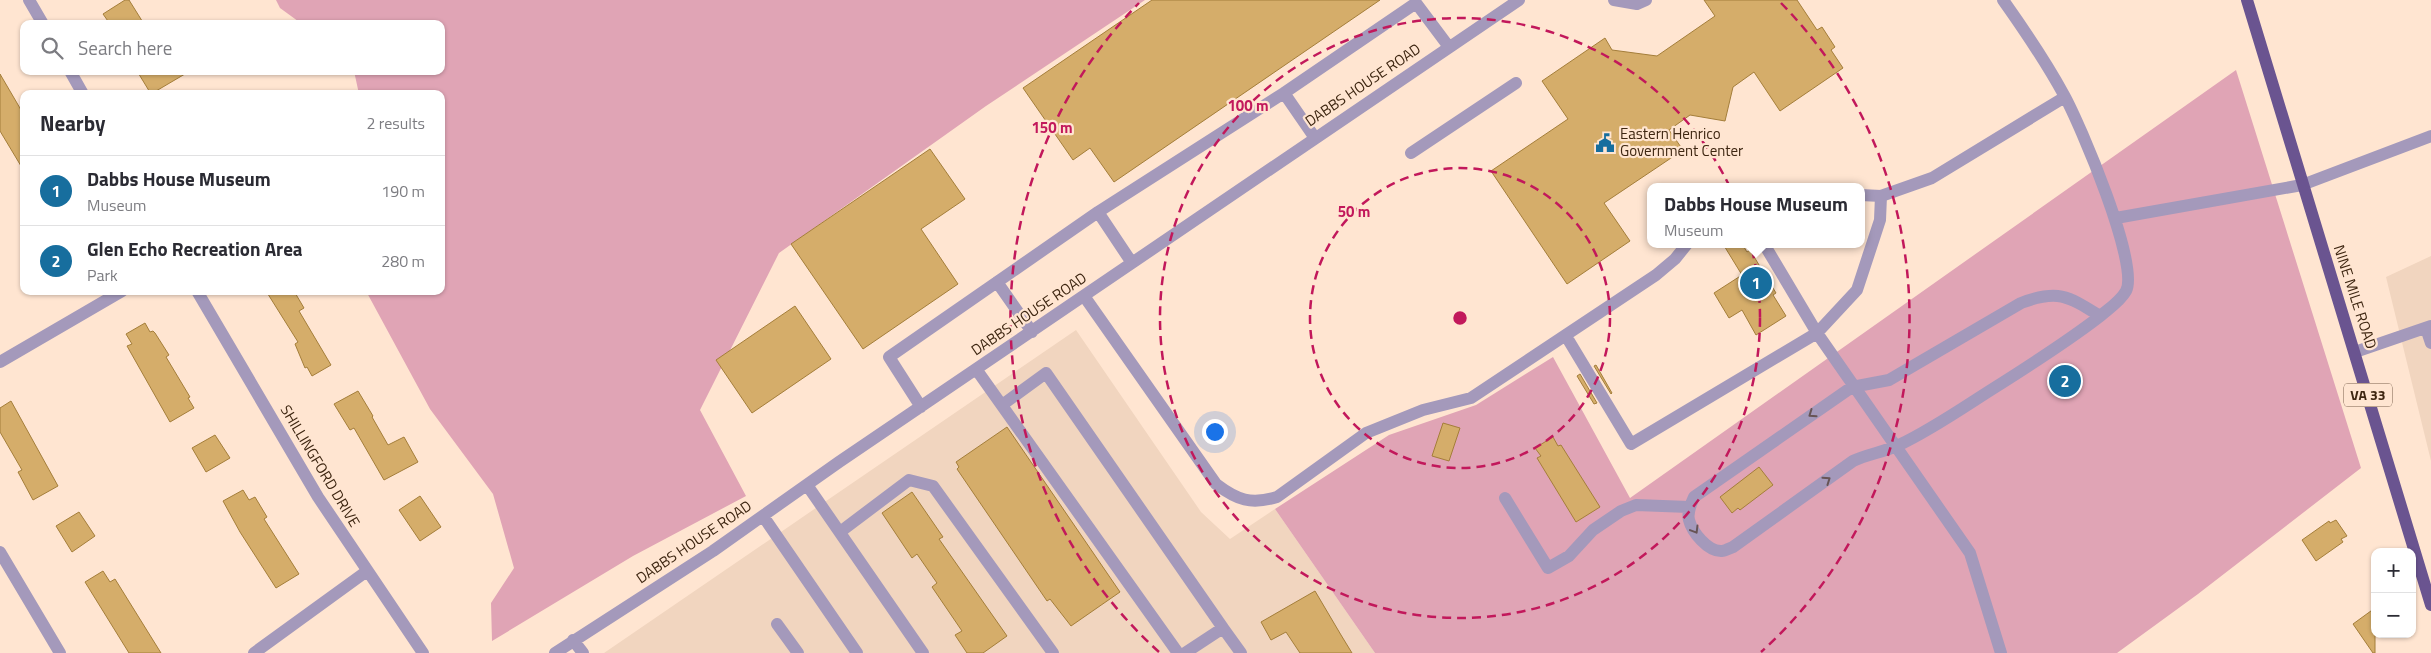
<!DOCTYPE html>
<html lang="en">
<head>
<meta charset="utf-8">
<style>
	body { margin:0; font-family:"Titillium Web",sans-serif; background:#f2f2f3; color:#2b2b33 }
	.controls { position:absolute; right:15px; bottom:15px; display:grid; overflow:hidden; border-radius:10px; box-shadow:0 1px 4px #0004 }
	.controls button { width:45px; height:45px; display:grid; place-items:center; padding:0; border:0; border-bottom:1px solid #e1e1e2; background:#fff; color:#2b2b33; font:25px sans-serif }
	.you { position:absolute; left:1214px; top:431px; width:18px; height:18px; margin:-12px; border:4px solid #fff; border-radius:50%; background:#1a73e8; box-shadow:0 0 0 8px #1a73e833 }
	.badge { display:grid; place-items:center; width:32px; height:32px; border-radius:50%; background:#176e9e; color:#fff; font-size:16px; font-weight:700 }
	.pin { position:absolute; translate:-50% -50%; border:2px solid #fff; box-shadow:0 1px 5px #0006 }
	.popup { position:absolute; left:1647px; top:183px; width:218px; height:65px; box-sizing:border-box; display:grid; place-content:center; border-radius:10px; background:#fff; filter:drop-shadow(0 1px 4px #0005); font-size:16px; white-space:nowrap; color:#7c7c81 }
	.popup b { font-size:19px; color:#2b2b33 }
	.popup::after { content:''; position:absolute; left:50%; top:100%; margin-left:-10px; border:10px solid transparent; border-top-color:#fff }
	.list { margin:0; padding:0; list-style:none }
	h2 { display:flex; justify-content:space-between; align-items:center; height:65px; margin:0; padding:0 20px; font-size:21px }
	h2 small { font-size:16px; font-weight:400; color:#7c7c81 }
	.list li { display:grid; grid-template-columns:32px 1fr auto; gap:15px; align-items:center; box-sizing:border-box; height:70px; padding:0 20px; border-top:1px solid #e1e1e2 }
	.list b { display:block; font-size:19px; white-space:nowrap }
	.list p { margin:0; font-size:16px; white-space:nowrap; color:#7c7c81 }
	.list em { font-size:16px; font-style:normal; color:#7c7c81 }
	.icon { flex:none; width:28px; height:28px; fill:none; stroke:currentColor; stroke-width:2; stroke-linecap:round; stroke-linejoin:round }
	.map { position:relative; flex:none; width:2431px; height:653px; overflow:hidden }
	.search { position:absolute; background:#fff; box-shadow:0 1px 4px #0004; left:20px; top:20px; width:425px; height:55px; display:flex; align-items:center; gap:12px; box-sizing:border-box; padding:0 18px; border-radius:10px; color:#7c7c81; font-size:19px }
	.panel { position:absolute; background:#fff; box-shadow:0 1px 4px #0004; left:20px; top:90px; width:425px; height:205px; border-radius:10px }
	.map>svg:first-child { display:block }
	.built { fill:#f1d5bf }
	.green { fill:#e0a4b5 }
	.building { fill:#d5ad6a; stroke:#a47e3a }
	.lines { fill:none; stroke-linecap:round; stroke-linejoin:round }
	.minor { stroke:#a499bb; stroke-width:12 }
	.major { stroke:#6a5490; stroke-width:12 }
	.oneway { stroke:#675455 }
	.ring { fill:none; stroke:#c2185b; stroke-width:2.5; stroke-dasharray:9 6 }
	.labels { text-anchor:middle; stroke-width:4.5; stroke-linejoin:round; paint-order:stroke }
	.shield { fill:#ffe5d1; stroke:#785f4b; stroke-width:1 }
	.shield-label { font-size:14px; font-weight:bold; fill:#3e2611 }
	.street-label { font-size:15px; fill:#3e2611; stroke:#ffe5d1 }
	.poi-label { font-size:15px; fill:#3e2611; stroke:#ffe5d1; text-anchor:start }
	.centre { fill:#c2185b; stroke:#ffe5d1; stroke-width:2.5 }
	.ring-label { font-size:15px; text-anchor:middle; font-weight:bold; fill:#c2185b; stroke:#ffe5d1; stroke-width:4.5; stroke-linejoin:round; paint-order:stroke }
</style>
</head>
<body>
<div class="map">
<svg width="2431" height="653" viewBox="0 0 2431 653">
	<rect width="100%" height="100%" fill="#ffe5d1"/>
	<path class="built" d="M2431 256V461L2386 277Z
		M1076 330 1201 512 1230 539 1275 509 1375 653H604Z"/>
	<path class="green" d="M276 0H1145L986 106 779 253 700 410 746 496 633 556 492 641 491 603 514 568 493 494 430 409 366 291H441V94H359L354 71H441V24H302L280 8Z
		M2236 70 2361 468 2198 594 2117 653H1375L1275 509 1389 435 1476 405 1553 357 1630 498Z"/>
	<path class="building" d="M125 0H129L144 24H110L103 14Z
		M1152 0H1380L1114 182 1090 148 1073 160 1023 88Z
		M1704 0H1797L1817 30 1822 27 1835 47 1831 50 1843 68 1780 111 1754 72 1733 87 1725 121 1690 115 1669 130 1683 150 1604 203 1630 241 1567 284 1491 171 1568 119 1542 81 1605 38 1612 50 1657 56 1715 16Z
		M137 71H190L151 94Z
		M0 74 24 115V171L0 131Z
		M930 149 965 199 921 229 958 284 863 349 791 244Z
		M1723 244H1742L1747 252 1750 250 1776 293 1773 295 1786 316 1756 335 1742 310 1729 318 1714 293 1742 275Z
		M266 291H294L304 308 299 311 331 365 312 376 307 367 305 368 295 344 298 342Z
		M795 306 831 359 752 413 716 360Z
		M145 323 150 332 153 331 155 333 169 355 166 357 190 397 188 398 194 408 170 422 127 346 132 344 126 334Z
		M1596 365 1612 393 1611 394 1594 366Z
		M1580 374 1597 403 1594 404 1577 376Z
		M358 391 373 416 372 417 388 445 404 437 418 462 384 480 354 428 350 430 334 404Z
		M11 401 58 486 33 500 18 472 22 470 0 432V408Z
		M1443 423 1460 428 1449 461 1432 456Z
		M1007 427 1120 592 1071 626 1050 599 1047 601 957 469 959 467 956 462Z
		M215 435 230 458 206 472 192 448Z
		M1553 437 1558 446 1561 445 1600 507 1576 522 1537 458 1541 456 1535 448Z
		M1759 467 1773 485 1740 510 1738 508 1732 513 1720 497Z
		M243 490 249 500 255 497 267 517 264 519 299 574 276 588 240 532 223 501Z
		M912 492 943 537 939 539 1007 636 983 653H967L955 635 962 631 932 587 937 583 917 554 912 558 882 513Z
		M420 496 441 527 420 541 399 510Z
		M79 512 95 536 72 552 56 526Z
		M2336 520 2347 536 2341 539 2343 542 2316 561 2302 540 2329 521 2330 523Z
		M103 571 110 582 115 579 161 653H129L85 582Z
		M1315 591 1341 635 1352 653H1300L1286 632 1271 640 1261 622Z
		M2375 608V653H2373L2353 624Z"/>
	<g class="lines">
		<path class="minor" d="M29 0 43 24
			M1614 0 1637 4 1646 0
			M2003 0C2025 31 2046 62 2064 95 2080 124 2140 265 2126 291 2120 302 2108 309 2099 317 2068 341 2035 362 2002 383 1968 404 1935 428 1899 445 1884 452 1868 454 1853 461L1733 547C1730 548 1725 551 1722 551 1708 552 1692 532 1689 520 1687 512 1691 504 1694 497L1852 387 1889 380 2021 303C2058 289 2068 296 2100 316
			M70 71 83 94
			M1284 93 1315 138
			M1411 153 1516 83
			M1861 195 1881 196 1932 178 2065 97
			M2116 218 2302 185 2431 136
			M1764 244 1817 333 1857 290 1880 220 1881 196
			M1132 263 1098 212 1284 93 1416 3 1449 47
			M997 282 1032 332
			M197 291 318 497 423 653
			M1084 296 1216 484C1237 500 1251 505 1277 497L1366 433 1423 410 1471 398 1656 275 1675 259 1687 244
			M2426 328 2431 343
			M1566 336 1631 444 1817 333 1970 553 2001 653
			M2355 352 2431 326
			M0 362 122 291
			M976 369 1178 653
			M1002 405 1046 373 1223 628 1185 653
			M921 407 889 357 1098 212
			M807 485 923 653
			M1505 498 1548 568 1569 556 1593 530 1621 511 1636 505 1689 507
			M763 516 857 653
			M840 532 909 480 933 486 1053 653
			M0 552 60 653
			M777 624 798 653
			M1223 628 1241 653
			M573 640 583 653
			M254 653 367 571
			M555 653 713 551 839 462 1519 0"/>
		<path class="major" d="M2247 0 2431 605"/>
	</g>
	<defs><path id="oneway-chevron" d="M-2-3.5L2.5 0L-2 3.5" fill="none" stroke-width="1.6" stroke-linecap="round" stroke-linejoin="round" transform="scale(1.25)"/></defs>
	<g class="oneway">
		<use href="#oneway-chevron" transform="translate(1812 414) rotate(145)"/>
		<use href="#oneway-chevron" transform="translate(1827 480) rotate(-35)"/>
		<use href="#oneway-chevron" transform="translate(1695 530) rotate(59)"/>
	</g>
	<g class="ring">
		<circle cx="1460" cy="318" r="150"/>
		<circle cx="1460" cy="318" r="300"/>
		<path d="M1159 652A450 450 0 0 1 1139 3M1781 3A450 450 0 0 1 1761 652"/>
	</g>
	<defs>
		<g id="civic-bare" transform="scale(1.5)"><path d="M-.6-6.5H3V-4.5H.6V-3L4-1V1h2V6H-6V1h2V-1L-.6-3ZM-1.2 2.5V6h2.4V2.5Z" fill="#176e9e" stroke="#ffe5d1" stroke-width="2.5" paint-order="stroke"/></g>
	</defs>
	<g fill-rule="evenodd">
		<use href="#civic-bare" x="1605" y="143"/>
	</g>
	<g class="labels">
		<rect class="shield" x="2344" y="383.5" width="48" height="23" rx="4"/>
		<g class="shield-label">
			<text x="2368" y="400">VA 33</text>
		</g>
		<g class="street-label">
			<text transform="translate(1363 85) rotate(-34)" y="5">DABBS HOUSE ROAD</text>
			<text transform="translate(2355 297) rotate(72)" y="5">NINE MILE ROAD</text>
			<text transform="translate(1029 314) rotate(-34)" y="5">DABBS HOUSE ROAD</text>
			<text transform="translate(320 466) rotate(59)" y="5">SHILLINGFORD DRIVE</text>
			<text transform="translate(694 542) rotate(-34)" y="5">DABBS HOUSE ROAD</text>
		</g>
		<g class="poi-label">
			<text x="1620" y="139">Eastern Henrico<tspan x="1620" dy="17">Government Center</tspan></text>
		</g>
	</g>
	<circle cx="1460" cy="318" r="8" class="centre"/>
	<g class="ring-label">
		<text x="1248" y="111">100 m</text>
		<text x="1052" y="133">150 m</text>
		<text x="1354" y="217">50 m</text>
	</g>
</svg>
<div class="controls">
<button>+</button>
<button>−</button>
</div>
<div class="you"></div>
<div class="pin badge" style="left:1756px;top:283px">1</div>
<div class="popup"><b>Dabbs House Museum</b>Museum</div>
<div class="pin badge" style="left:2065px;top:381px">2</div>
<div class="search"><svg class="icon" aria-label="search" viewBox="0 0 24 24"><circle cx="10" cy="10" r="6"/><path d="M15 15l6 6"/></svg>Search here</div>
<section class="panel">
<h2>Nearby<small>2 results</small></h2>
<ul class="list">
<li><span class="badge">1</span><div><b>Dabbs House Museum</b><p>Museum</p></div><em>190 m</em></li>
<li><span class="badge">2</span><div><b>Glen Echo Recreation Area</b><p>Park</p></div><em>280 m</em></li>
</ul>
</section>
</div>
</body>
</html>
